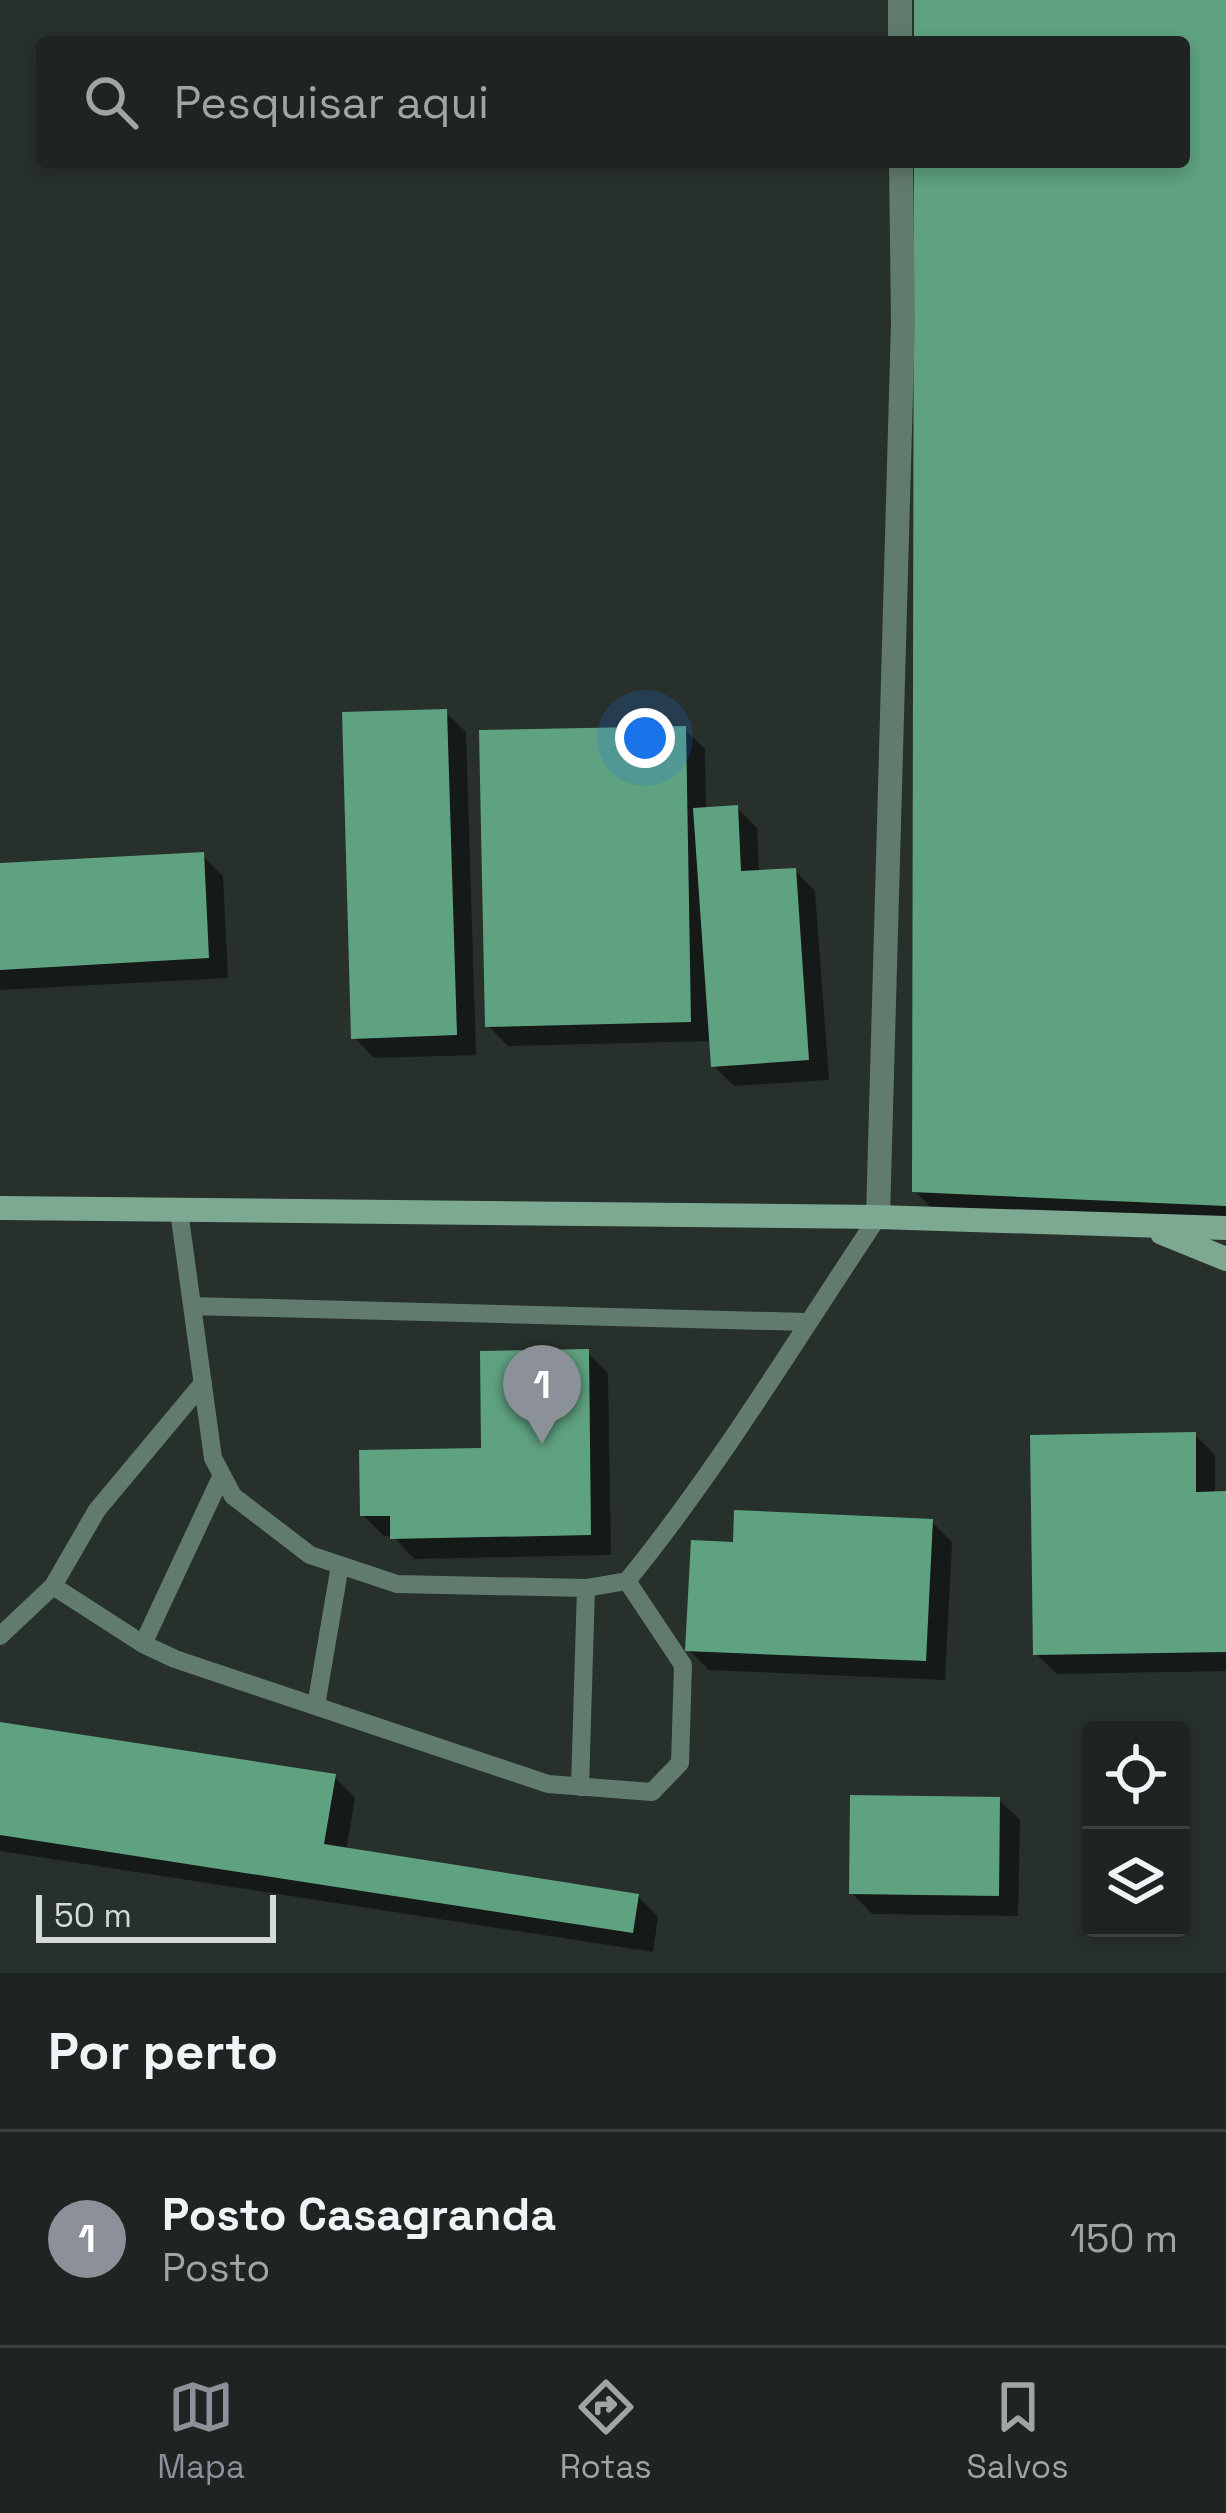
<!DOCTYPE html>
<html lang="pt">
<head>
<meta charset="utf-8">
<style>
	body { margin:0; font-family:"Space Grotesk",sans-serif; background:#2b302e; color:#f1f3f6 }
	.controls { position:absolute; right:36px; bottom:36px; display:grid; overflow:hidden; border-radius:12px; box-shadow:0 6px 18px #0003 }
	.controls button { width:108px; height:108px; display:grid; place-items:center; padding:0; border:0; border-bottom:3px solid #3c413f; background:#1e2421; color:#f1f3f6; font:60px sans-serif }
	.scale { position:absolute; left:36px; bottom:30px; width:240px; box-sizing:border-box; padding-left:12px; border:6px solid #d4dad7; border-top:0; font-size:33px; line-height:42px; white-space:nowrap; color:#d4dad7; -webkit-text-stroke:9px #28302c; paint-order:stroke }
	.you { position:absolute; left:645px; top:738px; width:42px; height:42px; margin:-30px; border:9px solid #fff; border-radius:50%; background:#1a73e8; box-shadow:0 0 0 18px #1a73e833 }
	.badge { display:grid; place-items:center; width:78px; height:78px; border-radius:50%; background:#8c9099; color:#fff; font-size:39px; font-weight:700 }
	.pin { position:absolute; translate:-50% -99px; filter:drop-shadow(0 3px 6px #0008) }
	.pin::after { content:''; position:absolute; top:63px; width:42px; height:36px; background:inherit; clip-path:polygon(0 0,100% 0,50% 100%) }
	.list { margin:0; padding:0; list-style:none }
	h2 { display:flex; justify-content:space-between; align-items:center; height:156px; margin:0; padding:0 48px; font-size:51px }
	h2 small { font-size:39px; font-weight:400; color:#a1a4a5 }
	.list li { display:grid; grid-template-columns:78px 1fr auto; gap:36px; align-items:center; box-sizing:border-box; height:216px; padding:0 48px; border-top:3px solid #3c413f }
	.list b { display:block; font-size:45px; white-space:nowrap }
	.list p { margin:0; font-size:39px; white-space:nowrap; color:#a1a4a5 }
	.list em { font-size:39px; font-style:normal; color:#a1a4a5 }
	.icon { flex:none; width:66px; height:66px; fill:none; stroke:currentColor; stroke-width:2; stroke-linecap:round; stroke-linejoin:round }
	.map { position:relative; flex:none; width:1226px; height:1973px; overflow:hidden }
	.search { position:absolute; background:#1e2421; box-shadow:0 6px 18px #0003; left:36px; right:36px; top:36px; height:132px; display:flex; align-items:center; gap:30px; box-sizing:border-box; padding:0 42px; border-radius:12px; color:#a1a4a5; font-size:45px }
	.sheet { height:372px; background:#1e2421 }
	nav { display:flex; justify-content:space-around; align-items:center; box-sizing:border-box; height:168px; border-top:3px solid #3c413f; background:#1e2421; font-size:33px; color:#a1a4a5 }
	nav a { display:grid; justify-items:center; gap:6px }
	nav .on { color:#8c9099 }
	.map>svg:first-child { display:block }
	.shadow { fill:#0007 }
	.building { fill:#5fa281 }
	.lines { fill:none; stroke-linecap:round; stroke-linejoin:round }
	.service { stroke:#617c6e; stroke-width:18 }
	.minor { stroke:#617c6e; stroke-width:24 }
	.secondary { stroke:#7da992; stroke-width:24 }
</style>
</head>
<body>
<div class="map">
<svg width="1226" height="1973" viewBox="0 0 1226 1973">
	<rect width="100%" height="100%" fill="#28302c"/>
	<path class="shadow" d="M917 0H1226V1224L935 1212 915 1191 917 162H1184V42H917Z
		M445 712 466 732 476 1055 374 1058 354 1037Z
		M684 729 705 749 706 810 737 808 757 828 759 873 795 871 815 891 829 1080 734 1086 714 1066 712 1041 508 1046 488 1026Z
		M202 855 223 876 228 978 0 990V866Z
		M587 1352 608 1373 611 1555 414 1559 393 1536H384L363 1515 484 1451Z
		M1195 1435 1215 1455V1494H1226V1671L1057 1674 1036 1654Z
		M932 1522 952 1542 945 1680 709 1670 689 1650Z
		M0 1725 334 1777 355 1798 346 1851 638 1896 658 1917 653 1952 0 1851Z
		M999 1800 1020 1820 1018 1916 872 1914 852 1893Z"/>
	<path class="building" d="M914 0H1226V1206L912 1192 914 162H1184V42H914Z
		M447 709 457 1035 351 1039 342 712Z
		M686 726 691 1022 485 1027 479 730Z
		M738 805 741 871 796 868 809 1060 711 1067 693 808Z
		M204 852 209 958 0 970V863Z
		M589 1349 591 1535 390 1539V1516H360L359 1450 481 1448 480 1351Z
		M1196 1432V1492L1226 1491V1652L1033 1655 1030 1435Z
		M734 1510 933 1519 926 1661 685 1651 691 1540 733 1542Z
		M0 1722 336 1774 324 1844 639 1894 633 1933 0 1835Z
		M850 1795 1000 1797 999 1896 849 1894Z"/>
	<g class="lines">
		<path class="service" d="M179 1211 213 1458 233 1496 310 1555 397 1584 586 1588 627 1581C720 1467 796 1339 878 1217
			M192 1306 807 1322
			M222 1475 143 1644 175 1659 548 1784 652 1792 680 1763 683 1665 627 1581
			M53 1586 143 1644
			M0 1636 53 1586 97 1510 203 1383
			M316 1706 340 1565
			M580 1787 586 1588"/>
		<path class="minor" d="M900 0V42
			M878 1217 903 322 901 162"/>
		<path class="secondary" d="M0 1208 878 1217 1226 1228
			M1162 1233 1226 1259"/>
	</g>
</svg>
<div class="controls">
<button><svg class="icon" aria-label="locate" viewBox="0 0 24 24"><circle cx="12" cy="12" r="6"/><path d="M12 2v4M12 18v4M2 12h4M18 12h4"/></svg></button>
<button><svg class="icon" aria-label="layers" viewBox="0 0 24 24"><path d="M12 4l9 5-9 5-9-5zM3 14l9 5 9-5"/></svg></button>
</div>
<div class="scale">50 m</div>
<div class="you"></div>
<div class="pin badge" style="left:542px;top:1444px">1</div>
<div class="search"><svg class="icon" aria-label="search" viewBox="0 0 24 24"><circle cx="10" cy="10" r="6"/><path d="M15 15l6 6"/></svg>Pesquisar aqui</div>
</div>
<section class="sheet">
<h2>Por perto<small></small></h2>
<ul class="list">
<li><span class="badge">1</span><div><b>Posto Casagranda</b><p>Posto</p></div><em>150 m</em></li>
</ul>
</section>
<nav>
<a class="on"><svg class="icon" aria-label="map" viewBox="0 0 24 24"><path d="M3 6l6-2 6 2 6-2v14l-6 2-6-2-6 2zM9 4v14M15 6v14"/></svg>Mapa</a>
<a><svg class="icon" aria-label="directions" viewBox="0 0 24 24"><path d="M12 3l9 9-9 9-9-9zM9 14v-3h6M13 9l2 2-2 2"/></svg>Rotas</a>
<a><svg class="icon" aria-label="saved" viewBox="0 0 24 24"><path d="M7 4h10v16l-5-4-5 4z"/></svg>Salvos</a>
</nav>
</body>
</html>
